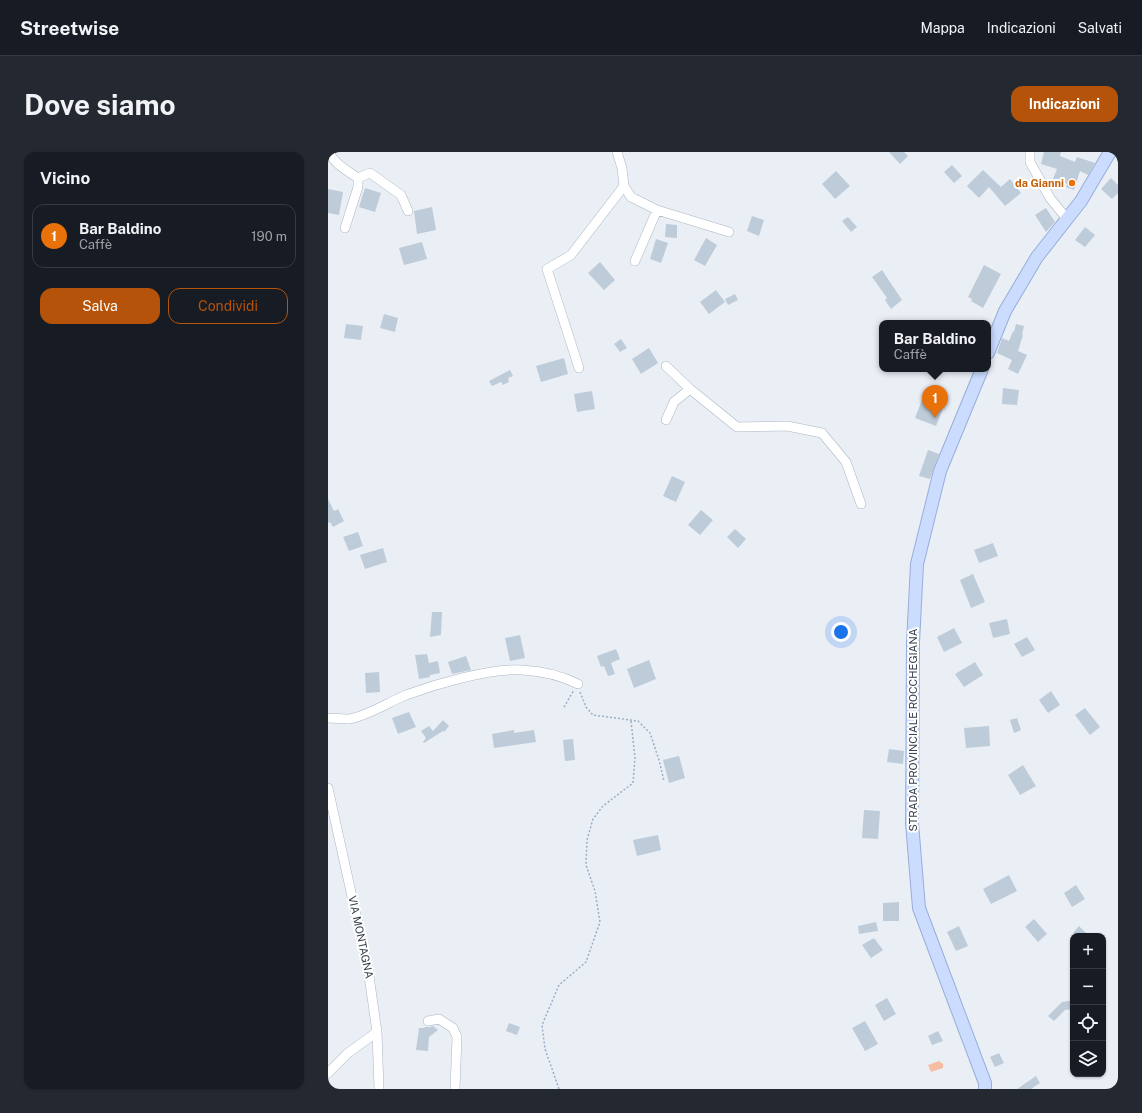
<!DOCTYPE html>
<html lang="it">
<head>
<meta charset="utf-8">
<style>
	body { margin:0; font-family:"Public Sans",sans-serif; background:#242831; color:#f1f3f6 }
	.controls { position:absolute; right:12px; bottom:12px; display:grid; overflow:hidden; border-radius:8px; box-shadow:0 1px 3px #0004 }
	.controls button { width:36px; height:36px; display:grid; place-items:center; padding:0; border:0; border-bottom:1px solid #363941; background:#171b24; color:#f1f3f6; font:20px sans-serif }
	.you { position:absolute; left:513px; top:480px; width:14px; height:14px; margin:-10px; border:3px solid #fff; border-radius:50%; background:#1a73e8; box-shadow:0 0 0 6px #1a73e833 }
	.badge { display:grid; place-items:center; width:26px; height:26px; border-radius:50%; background:#b45309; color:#fff; font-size:13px; font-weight:700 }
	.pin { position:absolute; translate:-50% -33px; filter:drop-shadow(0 1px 2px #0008) }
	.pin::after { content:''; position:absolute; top:21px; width:14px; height:12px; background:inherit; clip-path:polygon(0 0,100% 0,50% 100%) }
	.popup { position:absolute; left:551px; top:168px; width:112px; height:52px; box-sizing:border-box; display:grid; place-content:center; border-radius:8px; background:#171b24; filter:drop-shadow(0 1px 3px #0005); font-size:13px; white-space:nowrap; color:#9ea1a6 }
	.popup b { font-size:15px; color:#f1f3f6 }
	.popup::after { content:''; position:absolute; left:50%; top:100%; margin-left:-8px; border:8px solid transparent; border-top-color:#171b24 }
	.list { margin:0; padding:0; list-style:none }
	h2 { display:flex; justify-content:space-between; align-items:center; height:52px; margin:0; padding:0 16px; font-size:17px }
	h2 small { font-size:13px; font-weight:400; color:#9ea1a6 }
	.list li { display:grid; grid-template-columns:26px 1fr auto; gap:12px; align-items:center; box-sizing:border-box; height:64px; margin:0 8px 8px; padding:0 8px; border:1px solid #363941; border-radius:12px }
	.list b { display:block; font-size:15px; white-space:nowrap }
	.list p { margin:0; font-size:13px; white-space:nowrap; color:#9ea1a6 }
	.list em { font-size:13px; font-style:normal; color:#9ea1a6 }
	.actions { display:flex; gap:8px; padding:12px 16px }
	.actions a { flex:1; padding:9px 0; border:1px solid #b45309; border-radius:12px; text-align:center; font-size:14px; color:#b45309 }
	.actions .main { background:#b45309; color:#fff }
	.icon { flex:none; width:22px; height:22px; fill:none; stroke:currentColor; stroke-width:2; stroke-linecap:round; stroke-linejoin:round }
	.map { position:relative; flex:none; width:790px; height:937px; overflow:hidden; border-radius:12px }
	header { display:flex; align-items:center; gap:24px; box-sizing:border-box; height:56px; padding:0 20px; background:#171b24; border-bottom:1px solid #363941 }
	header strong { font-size:19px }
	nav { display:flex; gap:22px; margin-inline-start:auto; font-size:14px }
	.intro { display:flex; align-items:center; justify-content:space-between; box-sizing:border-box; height:96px; padding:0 24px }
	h1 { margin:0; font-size:28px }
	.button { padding:10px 18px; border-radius:12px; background:#b45309; color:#fff; font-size:14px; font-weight:700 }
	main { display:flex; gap:24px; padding:0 24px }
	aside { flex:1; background:#171b24; border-radius:12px; box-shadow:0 1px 3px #0004 }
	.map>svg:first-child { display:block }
	.water { fill:#f6bda3 }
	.building { fill:#becbd9 }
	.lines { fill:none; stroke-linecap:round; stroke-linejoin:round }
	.street-casing { stroke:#abb6c2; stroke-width:10 }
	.secondary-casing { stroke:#97aed9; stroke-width:14 }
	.path { stroke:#9baec5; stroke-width:1.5; stroke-dasharray:2 2; stroke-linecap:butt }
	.street { stroke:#fff; stroke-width:9 }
	.secondary { stroke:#cbdcff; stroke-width:12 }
	.food-dot { fill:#e8710a; stroke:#fff; stroke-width:1.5 }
	.labels { text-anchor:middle; stroke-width:4; stroke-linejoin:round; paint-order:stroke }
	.food-label { font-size:11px; font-weight:bold; fill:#c56008; stroke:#fff; text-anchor:end }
	.street-label { font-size:11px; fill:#37414b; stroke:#fff }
</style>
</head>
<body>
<header>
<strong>Streetwise</strong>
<nav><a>Mappa</a><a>Indicazioni</a><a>Salvati</a></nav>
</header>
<div class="intro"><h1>Dove siamo</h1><a class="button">Indicazioni</a></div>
<main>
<aside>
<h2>Vicino<small></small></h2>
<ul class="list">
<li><span class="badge" style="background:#e8710a">1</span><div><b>Bar Baldino</b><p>Caffè</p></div><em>190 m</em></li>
</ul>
<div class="actions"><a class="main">Salva</a><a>Condividi</a></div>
</aside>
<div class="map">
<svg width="790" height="937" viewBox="0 0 790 937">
	<rect width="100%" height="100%" fill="#eaeff6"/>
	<path class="water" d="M611 909 615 912V916L603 920 600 913Z"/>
	<path class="building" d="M561 0H576L580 4 572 12Z
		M716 0H733L732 4 747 10 749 5 767 11 760 23 752 19 746 38 738 35 739 32 725 27 729 17 713 12Z
		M624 13 634 24 626 31 616 20Z
		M655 18 673 35 682 27 693 41 677 54 661 35 651 46 639 34Z
		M508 19 522 34 507 47 494 32Z
		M783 26 790 33V41L784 47 773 37Z
		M37 36 53 41 47 60 31 55Z
		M0 37 15 40 11 63 0 61Z
		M104 55 108 78 89 82 86 59Z
		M718 56 727 70 718 80 707 63Z
		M424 64 436 68 431 84 419 79Z
		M520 65 529 75 523 80 514 69Z
		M338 72 349 73V86L337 85Z
		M757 75 767 83 757 95 747 88Z
		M378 86 389 93 377 114 366 108Z
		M328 87 340 91 333 111 322 107Z
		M94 90 99 107 76 113 71 96Z
		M272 110 287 128 276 138 260 121Z
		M656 113 673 122 655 156 643 149 644 147 640 145Z
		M554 118 574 148 563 157 557 148 559 146 544 125Z
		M388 138 397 150 381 162 372 150Z
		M407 142 410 148 400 153 397 147Z
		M56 162 70 166 67 180 52 176Z
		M18 172 35 174 33 188 16 186Z
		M688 172 696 174 694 183H695L690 199 699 203 690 222 680 217 684 208 669 201 674 186 681 189 685 179 686 180Z
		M293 187 299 196 292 200 286 192Z
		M321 196 330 211 313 222 304 207Z
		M236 206 240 222 213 230 208 214Z
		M182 218 185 224 180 226 181 230 175 233 173 230 164 234 161 229Z
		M675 236 691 238 689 253 674 252Z
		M264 239 267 257 249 260 246 242Z
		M594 248 615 256 608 274 587 266Z
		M600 298 611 302 602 327 591 324Z
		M344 324 357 330 348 350 335 344Z
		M0 347 6 359 10 357 16 369 5 375 2 370 0 371Z
		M373 358 385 368 372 383 360 373Z
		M407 377 418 387 410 396 399 385Z
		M30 380 35 394 21 399 15 385Z
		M665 391 670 404 651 411 646 398Z
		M55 396 59 410 37 417 32 403Z
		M645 422 657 450 643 456 632 428Z
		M104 460H114L113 483 102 485Z
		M679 467 682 482 665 486 661 471Z
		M626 476 634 491 616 500 609 485Z
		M192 483 197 506 182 509 177 486Z
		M699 485 707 498 694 505 686 492Z
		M288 497 292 507 283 511 287 522 280 524 276 514 273 515 269 504Z
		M99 502 101 511 110 509 112 521 102 523V525L91 527 87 503Z
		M138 504 143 518 124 522 120 510Z
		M321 508 328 527 306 536 299 517Z
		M647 510 655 523 636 535 627 522Z
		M51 520 52 540 38 541 37 521Z
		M723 539 732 553 720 561 711 548Z
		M757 556 772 575 762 583 747 563Z
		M81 560 88 575 70 582 64 566Z
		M689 566 693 578 686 581 682 568Z
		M115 568 121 574 116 580 115 579 96 591 95 590 98 586 93 579 101 574 105 579Z
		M661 574 662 594 638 596 636 576Z
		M186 578V581L206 578 208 590 166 596 164 582Z
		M245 587 247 608 237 609 235 588Z
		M561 597 576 599 575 612 559 610Z
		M351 604 357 626 341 631 335 608Z
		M695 613 708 634 692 643 680 623Z
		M536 658 552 659 550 687 534 686Z
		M330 683 333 698 309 704 305 688Z
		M681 723 689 739 663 752 655 737Z
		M748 733 757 747 744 755 736 741Z
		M571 750V769H555V751Z
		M706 767 719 782 710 790 697 775Z
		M548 770 550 779 531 782 530 774Z
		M631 774 640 794 628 799 619 780Z
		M751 774 761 784H748L745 781Z
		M546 786 555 798 543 806 534 793Z
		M559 846 568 862 556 869 547 853Z
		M741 849H745V857L737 858 726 869 720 864 734 850Z
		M537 869 550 892 537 899 524 876Z
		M181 871 192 875 189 883 178 879Z
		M105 874 110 878 101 885 100 899 88 898 91 876H96L97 875H102Z
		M610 879 615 889 604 893 600 884Z
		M671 901 676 911 667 915 662 905Z
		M708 924 712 931 703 937H689Z"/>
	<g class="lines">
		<g class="street-casing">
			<path id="street" d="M1 0C5 11 21 20 30 26V35L17 76
				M289 0 294 16 296 34 303 45 329 58 401 80
				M702 0V10L722 46 739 67
				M30 26 42 21 73 43 80 59
				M307 109 329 58
				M338 214 362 237 409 275 459 274 494 281 518 310 533 352
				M251 216 219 117 243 103 296 34
				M338 268 346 250 362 237
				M0 566C7 566 15 567 21 567 39 564 61 550 78 543 108 532 162 516 194 518 214 519 232 523 250 532
				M0 636 40 817 49 880 51 937
				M100 869 111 867 125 876 129 885 127 937
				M0 921 20 901 49 880"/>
		</g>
		<g class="secondary-casing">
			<path id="secondary" d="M660 201 677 159 709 105 753 49 782 0
				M654 217 612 319 589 412 585 491 584 671 591 756 657 931V937"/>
		</g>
		<path class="path" d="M252 540 258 555 265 563 310 569 322 581 331 608 336 629
			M236 555 246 538
			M231 937 217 897 214 873 231 833 258 810 272 770 267 739 258 713 259 688 265 667 275 654 305 631 307 606 303 569"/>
		<use href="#street" class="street"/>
		<use href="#secondary" class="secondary"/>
	</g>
	<circle class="food-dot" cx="744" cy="31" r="4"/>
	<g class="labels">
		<g class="food-label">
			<text x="736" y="35">da Gianni</text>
		</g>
		<g class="street-label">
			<text transform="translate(585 578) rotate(-90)" y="4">STRADA PROVINCIALE ROCCHEGIANA</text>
			<text transform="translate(33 785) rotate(78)" y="4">VIA MONTAGNA</text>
		</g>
	</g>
</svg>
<div class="controls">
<button>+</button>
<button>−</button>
<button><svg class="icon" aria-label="locate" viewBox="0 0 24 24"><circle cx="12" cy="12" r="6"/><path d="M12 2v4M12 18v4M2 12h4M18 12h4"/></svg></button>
<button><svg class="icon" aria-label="layers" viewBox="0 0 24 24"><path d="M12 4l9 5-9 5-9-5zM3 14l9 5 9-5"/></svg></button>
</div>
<div class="you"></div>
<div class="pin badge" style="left:607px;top:266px;background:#e8710a">1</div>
<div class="popup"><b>Bar Baldino</b>Caffè</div>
</div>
</main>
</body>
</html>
